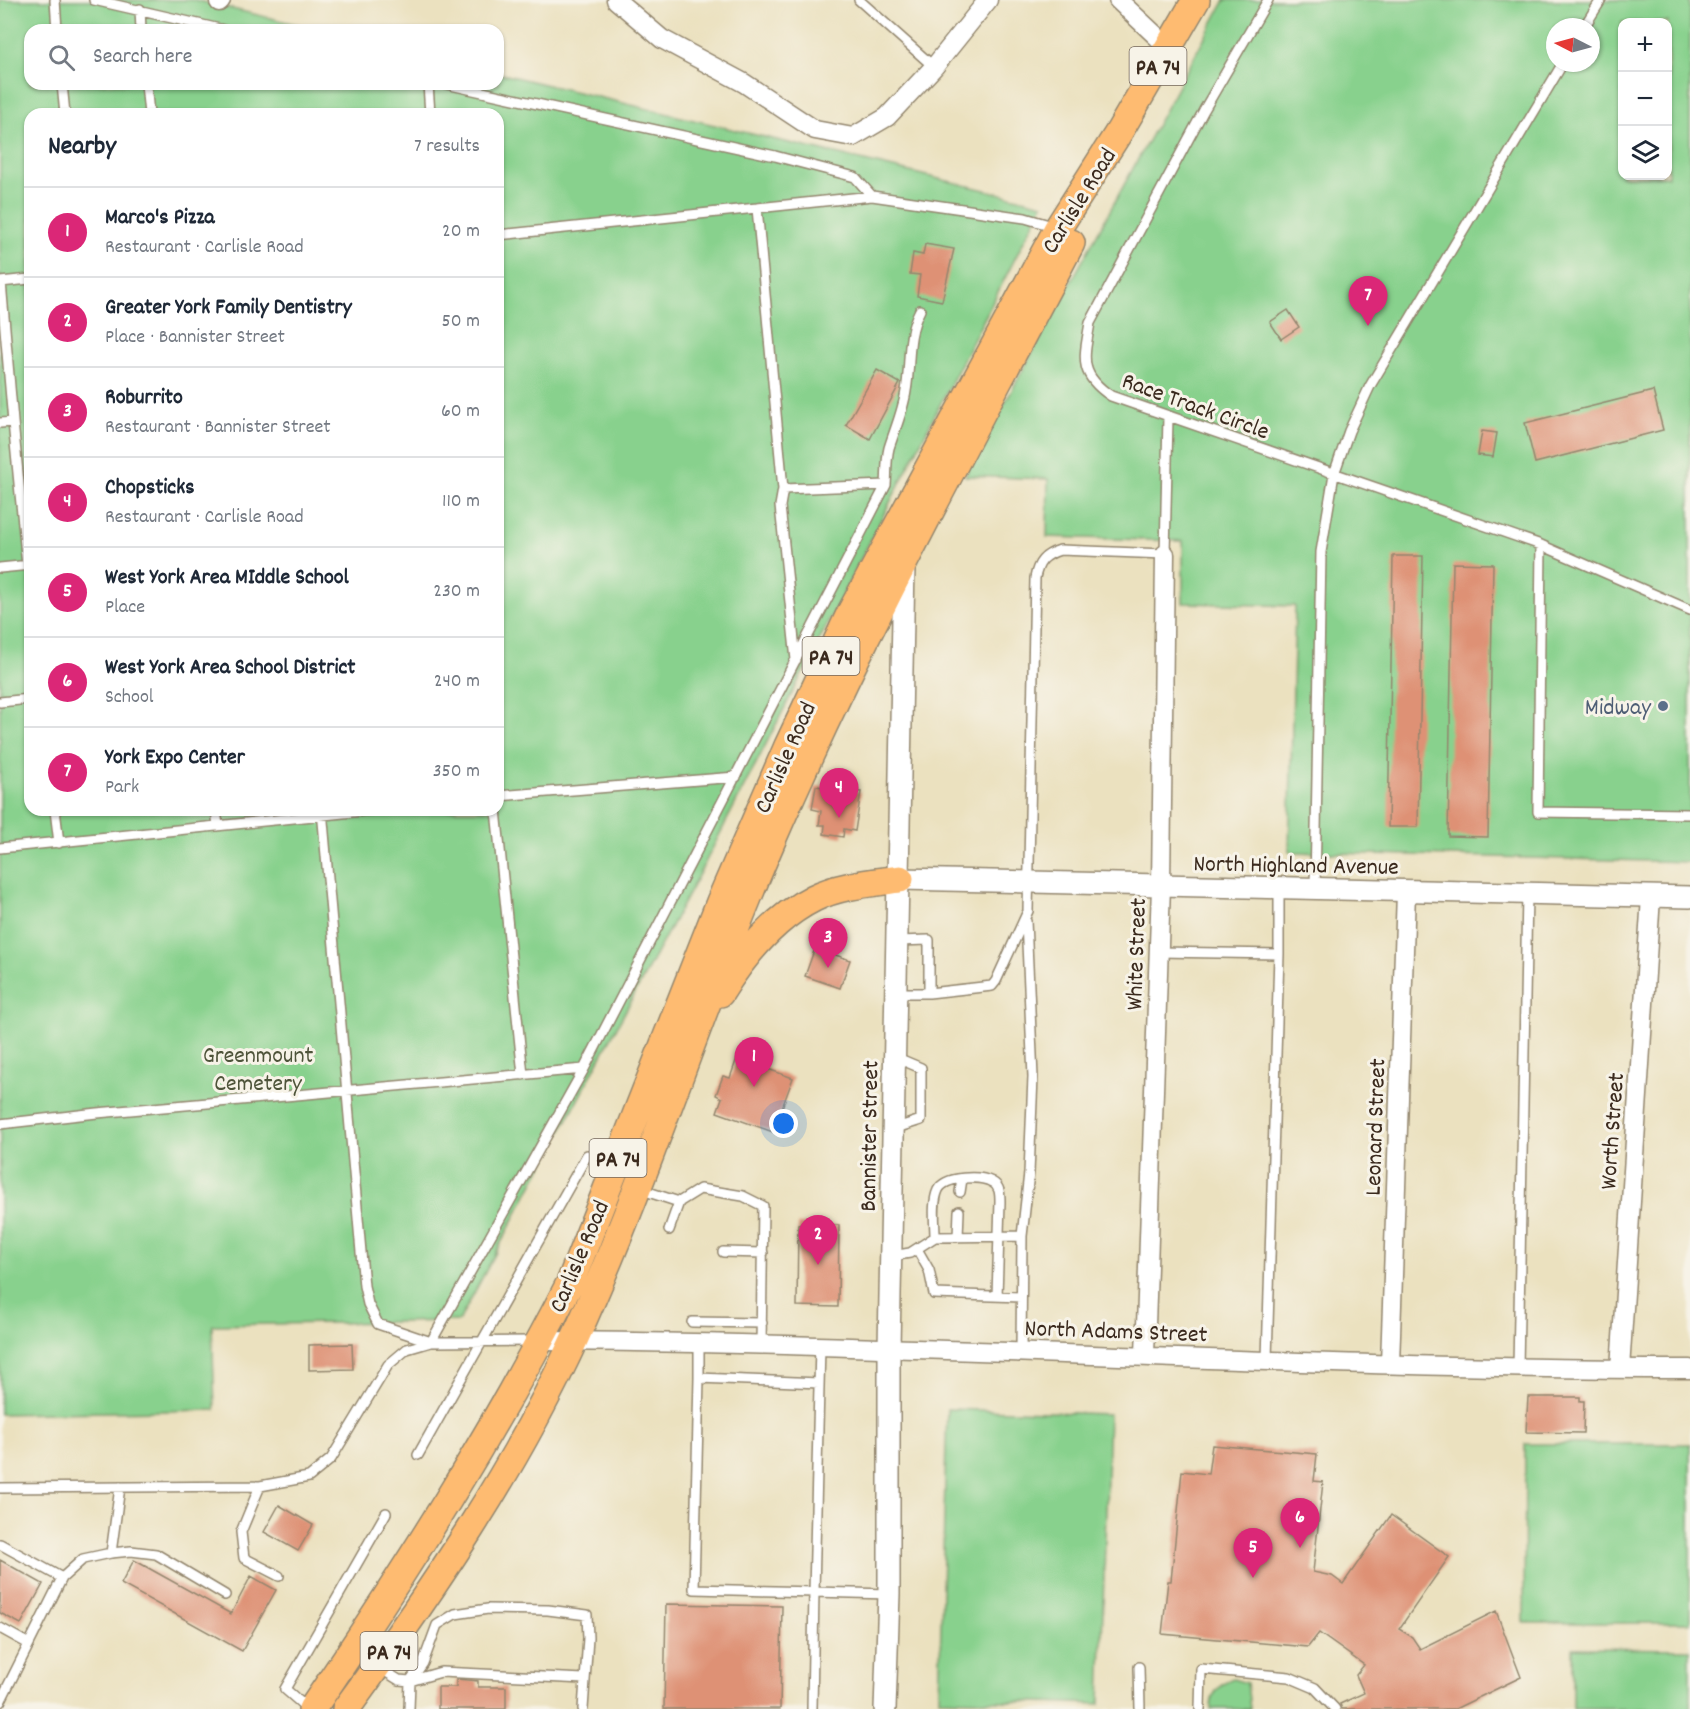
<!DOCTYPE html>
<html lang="en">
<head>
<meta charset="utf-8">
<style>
	body { margin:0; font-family:Dekko,sans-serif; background:#f2f2f3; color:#1f2937 }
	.controls { position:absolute; right:18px; top:18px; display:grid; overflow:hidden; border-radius:12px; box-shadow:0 2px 4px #0004 }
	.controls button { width:54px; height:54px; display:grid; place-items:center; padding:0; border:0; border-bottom:2px solid #e0e1e3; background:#fff; color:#1f2937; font:30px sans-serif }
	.compass { position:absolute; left:1546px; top:18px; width:54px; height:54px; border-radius:50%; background:#fff; box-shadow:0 2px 4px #0004; rotate:276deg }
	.you { position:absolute; left:784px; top:1124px; width:21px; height:21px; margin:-15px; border:4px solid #fff; border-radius:50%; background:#1a73e8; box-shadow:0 0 0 9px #1a73e833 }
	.badge { display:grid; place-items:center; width:39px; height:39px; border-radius:50%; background:#db2777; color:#fff; font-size:20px; font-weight:700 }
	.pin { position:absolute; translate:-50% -50px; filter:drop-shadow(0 2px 3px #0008) }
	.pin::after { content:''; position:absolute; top:32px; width:21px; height:18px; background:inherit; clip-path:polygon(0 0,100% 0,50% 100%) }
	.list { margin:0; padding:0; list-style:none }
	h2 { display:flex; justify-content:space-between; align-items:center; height:78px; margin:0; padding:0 24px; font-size:26px }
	h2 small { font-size:20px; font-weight:400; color:#747a83 }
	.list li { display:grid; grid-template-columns:39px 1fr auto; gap:18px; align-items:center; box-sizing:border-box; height:90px; padding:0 24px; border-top:2px solid #e0e1e3 }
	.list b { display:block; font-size:22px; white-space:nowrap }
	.list p { margin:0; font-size:20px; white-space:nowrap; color:#747a83 }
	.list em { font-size:20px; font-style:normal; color:#747a83 }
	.icon { flex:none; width:33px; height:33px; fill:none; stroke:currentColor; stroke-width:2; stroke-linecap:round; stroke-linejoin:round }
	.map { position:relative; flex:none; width:1690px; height:1709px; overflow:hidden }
	.search { position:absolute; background:#fff; box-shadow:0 2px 4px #0004; left:24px; top:24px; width:480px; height:66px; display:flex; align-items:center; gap:15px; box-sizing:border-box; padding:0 21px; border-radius:18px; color:#747a83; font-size:22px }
	.panel { position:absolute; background:#fff; box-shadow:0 2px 4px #0004; left:24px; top:108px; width:480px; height:708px; border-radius:18px }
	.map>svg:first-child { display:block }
	.green { fill:#88d18d; stroke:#627e56; stroke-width:1.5; fill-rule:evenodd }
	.building { fill:#de9175 }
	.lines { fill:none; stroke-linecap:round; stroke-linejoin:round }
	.service-casing { stroke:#93866e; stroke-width:12 }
	.minor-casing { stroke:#93866e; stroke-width:21 }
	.tertiary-casing { stroke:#93866e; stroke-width:24 }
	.primary-casing { stroke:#93866e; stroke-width:30 }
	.service { stroke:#fff; stroke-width:9 }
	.minor { stroke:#fff; stroke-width:18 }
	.tertiary { stroke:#fff; stroke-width:21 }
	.primary { stroke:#febb71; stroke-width:27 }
	.service-dot { fill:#5c6f8a; stroke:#f7f3e8; stroke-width:2 }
	.labels { text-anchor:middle; stroke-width:6; stroke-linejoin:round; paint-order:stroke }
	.shield { fill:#f7f3e8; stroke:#73665b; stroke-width:1.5 }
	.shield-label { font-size:22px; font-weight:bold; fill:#3b2a1e }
	.street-label { font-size:24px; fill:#3b2a1e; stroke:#f7f3e8 }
	.service-label { font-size:24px; fill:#4e5e75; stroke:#f7f3e8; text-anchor:end }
	.park-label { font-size:24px; fill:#4e543a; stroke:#f7f3e8 }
</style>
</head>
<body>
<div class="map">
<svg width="1690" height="1709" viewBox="0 0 1690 1709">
	<rect width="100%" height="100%" fill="#f7f3e8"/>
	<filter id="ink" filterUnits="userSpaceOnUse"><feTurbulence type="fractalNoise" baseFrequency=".0167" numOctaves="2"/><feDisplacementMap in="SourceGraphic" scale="12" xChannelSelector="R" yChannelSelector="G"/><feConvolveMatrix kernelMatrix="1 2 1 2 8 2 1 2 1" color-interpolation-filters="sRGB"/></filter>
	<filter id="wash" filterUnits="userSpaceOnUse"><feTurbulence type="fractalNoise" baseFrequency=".008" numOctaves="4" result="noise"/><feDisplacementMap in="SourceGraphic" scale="24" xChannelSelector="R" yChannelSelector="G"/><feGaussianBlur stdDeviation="1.35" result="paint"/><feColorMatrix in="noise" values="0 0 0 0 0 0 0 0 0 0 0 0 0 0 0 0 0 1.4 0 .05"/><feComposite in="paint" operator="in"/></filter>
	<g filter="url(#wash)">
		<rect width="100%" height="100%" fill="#ebe1bf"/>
		<path class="green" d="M0 0H195L320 30H30V84H498V73L1043 204 706 861 459 1321 212 1325 215 1410 0 1414ZM30 114H498V810H30Z
			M1225 0H1690V862L1289 852 1295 606 1183 603V541L1047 537 1048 479 965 476ZM1622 22H1668V176H1622ZM1555 27H1591V63H1555Z
			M947 1409 1109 1414 1100 1704 939 1699Z
			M1525 1444H1690V1623H1524Z
			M1573 1648 1690 1649V1709H1573Z
			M1233 1679 1247 1683 1250 1709H1211C1211 1693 1219 1684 1233 1679Z"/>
		<g id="blocks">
			<path class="building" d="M925 244 954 249 942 301 917 296 920 275 910 274 913 253 923 255Z
				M1288 310 1299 327 1281 339 1270 322Z
				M877 370 900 383 870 439 846 425Z
				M1653 391 1663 430 1535 463 1525 423Z
				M1482 431 1497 433 1493 457 1478 455Z
				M1393 556H1423L1418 827H1388Z
				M1453 563 1493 564 1488 837 1448 836Z
				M816 786 861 792 855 831 844 829 843 837 824 834 825 825H819L821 811 812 809Z
				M815 948 850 960 840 988 805 976Z
				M737 1058 793 1078 773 1132 717 1112 722 1098 716 1095 723 1076 730 1078Z
				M798 1224 839 1225 838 1307 797 1306Z
				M352 1344 353 1369 309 1370V1345Z
				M1528 1397H1580V1401H1584L1583 1433 1526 1432Z
				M1212 1445 1317 1454 1314 1481 1323 1482 1313 1572 1332 1576 1343 1584 1391 1515 1449 1557 1399 1629 1412 1637 1420 1649 1496 1611 1521 1677 1455 1709H1342L1340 1704 1364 1693 1356 1675 1364 1665 1319 1633 1308 1647 1162 1634 1168 1581H1171L1182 1471 1208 1474Z
				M279 1505 313 1525 298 1551 264 1532Z
				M0 1560 43 1584 21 1624 0 1613Z
				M134 1560 231 1614 251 1576 276 1590 242 1651 121 1584Z
				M666 1604 782 1606 780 1709H664Z
				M456 1679 478 1681V1687H506V1709H438V1687H456Z"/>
		</g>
	</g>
	<g filter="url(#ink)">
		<use href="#blocks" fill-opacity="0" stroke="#93866e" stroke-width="1.5"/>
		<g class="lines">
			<g class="service-casing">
				<path id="service" d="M55 0 57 30
					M94 0 224 30
					M859 0 934 67
					M1268 0 1204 110 1090 323C1084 358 1078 374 1111 396L1541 545 1690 610
					M140 9 141 30
					M1584 27 1601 0
					M62 84 65 114
					M146 84 149 114
					M428 84 430 114
					M446 84 775 156 855 177 872 196
					M498 235 872 196 1025 218 1056 227
					M0 282 30 279
					M13 422 27 565
					M0 423 13 422 1 282
					M886 485C887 473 886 460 889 448 895 429 903 411 906 391 911 363 906 336 920 310
					M783 489 780 506 796 660
					M1541 545 1538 812 1690 814
					M0 568 30 565
					M0 702 30 699
					M498 796 736 777
					M55 810 59 843
					M216 810 218 826
					M322 810 364 1286 368 1304 378 1324 431 1342 584 1069
					M496 810 523 1075
					M0 848 373 810
					M1315 888 1321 552 1334 474 1349 431 1370 386 1563 63
					M1159 952 1279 954
					M897 993H929V940L898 941
					M929 993 992 986 996 981 1028 911 1035 578C1038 562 1044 555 1060 550L1165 554 1168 417
					M0 1124 97 1113 584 1069 886 485 783 489 757 208
					M893 1129 921 1120V1068L895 1057
					M639 1189 679 1202 669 1230
					M960 1192 962 1179
					M679 1202 700 1189 743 1196 763 1206 761 1345
					M1022 1236 1029 1173 1033 1077 1026 921
					M935 1237C935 1223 932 1203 938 1190 945 1176 980 1175 992 1182 1000 1186 1000 1194 1000 1202L997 1296
					M958 1237 959 1211
					M917 1249 929 1270 934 1294 1021 1297
					M723 1252 763 1253
					M892 1256 910 1253 935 1237 1022 1236 1021 1351
					M692 1322 762 1323
					M699 1344V1378L819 1383
					M820 1346 814 1592 889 1594
					M1267 1359 1279 954V888
					M1518 1367 1527 894
					M699 1378 694 1589 814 1592 812 1709
					M418 1455 587 1155
					M260 1486 241 1532 244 1558 279 1576
					M0 1488 260 1486 309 1477 331 1459 388 1365 407 1349 431 1342 535 1341
					M0 1544 62 1578
					M111 1553 131 1551 156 1554 225 1595
					M0 1628 29 1644
					M378 1667 399 1680 410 1681 441 1672 584 1679
					M1139 1667 1140 1709
					M0 1702 62 1578 83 1559 111 1553 120 1487
					M308 1709 285 1689 386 1513
					M409 1709 410 1681 423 1663 437 1625 455 1614 488 1609 548 1610 587 1615 588 1638 583 1709
					M1200 1709 1201 1669 1289 1677 1315 1688 1335 1709"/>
			</g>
			<g class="minor-casing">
				<path id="minor" d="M616 0 662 39 744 83 815 130 853 137 887 117 934 67 988 0
					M1118 0 1168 47
					M219 2 221 0
					M540 1341C924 1343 1307 1369 1690 1369
					M1145 1355 1161 886 1165 554
					M1390 1364 1406 892
					M1620 1369 1651 897"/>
			</g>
			<g class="tertiary-casing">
				<path id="tertiary" d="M900 879 1690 897
					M885 1709 889 1594V1347L904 565"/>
			</g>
			<g class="primary-casing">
				<path id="primary" d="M720 993C743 956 774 918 814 898 840 885 872 883 900 879
					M312 1709C407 1569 493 1434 570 1283L720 902 788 746 850 614 1058 228 1119 132 1196 0
					M346 1709C432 1591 514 1471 575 1338 649 1175 701 1004 772 840 860 636 968 440 1071 243"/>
			</g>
			<use href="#service" class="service"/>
			<use href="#minor" class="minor"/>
			<use href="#tertiary" class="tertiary"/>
			<use href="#primary" class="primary"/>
		</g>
	</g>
	<circle class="service-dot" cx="1663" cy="706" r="6"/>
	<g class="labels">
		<g class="shield">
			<rect x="1129.5" y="47" width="57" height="38" rx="4.5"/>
			<rect x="802.5" y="637" width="57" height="38" rx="4.5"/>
			<rect x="589.5" y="1139" width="57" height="38" rx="4.5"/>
			<rect x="360.5" y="1632" width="57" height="38" rx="4.5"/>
		</g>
		<g class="shield-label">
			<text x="1158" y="74">PA 74</text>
			<text x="831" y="664">PA 74</text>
			<text x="618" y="1166">PA 74</text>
			<text x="389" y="1659">PA 74</text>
		</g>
		<g class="street-label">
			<text transform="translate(1078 200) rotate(-58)" y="8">Carlisle Road</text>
			<text transform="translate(1196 405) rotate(20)" y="8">Race Track Circle</text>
			<text transform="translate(784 757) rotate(-66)" y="8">Carlisle Road</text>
			<text transform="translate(1296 864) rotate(1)" y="8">North Highland Avenue</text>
			<text transform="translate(1135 954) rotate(-88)" y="8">White Street</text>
			<text transform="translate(1374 1127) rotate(-88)" y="8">Leonard Street</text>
			<text transform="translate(1611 1131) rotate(-86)" y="8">Worth Street</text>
			<text transform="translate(868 1136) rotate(-89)" y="8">Bannister Street</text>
			<text transform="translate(578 1256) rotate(-67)" y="8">Carlisle Road</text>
			<text transform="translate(1116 1330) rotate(2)" y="8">North Adams Street</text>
		</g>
		<g class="service-label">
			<text x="1651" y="714">Midway</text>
		</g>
		<g class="park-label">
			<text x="258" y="1062">Greenmount<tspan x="258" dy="28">Cemetery</tspan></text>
		</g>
	</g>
</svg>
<div class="controls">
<button>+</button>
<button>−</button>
<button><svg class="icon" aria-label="layers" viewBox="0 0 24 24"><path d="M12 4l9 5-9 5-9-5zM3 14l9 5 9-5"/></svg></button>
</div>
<svg class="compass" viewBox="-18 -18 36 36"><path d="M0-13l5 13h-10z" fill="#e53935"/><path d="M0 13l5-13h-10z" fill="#747a83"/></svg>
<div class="you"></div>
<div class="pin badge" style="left:754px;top:1087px">1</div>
<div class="pin badge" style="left:818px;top:1265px">2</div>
<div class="pin badge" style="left:828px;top:968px">3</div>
<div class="pin badge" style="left:839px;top:818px">4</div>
<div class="pin badge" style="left:1253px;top:1578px">5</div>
<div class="pin badge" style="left:1300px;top:1548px">6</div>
<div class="pin badge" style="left:1368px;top:326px">7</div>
<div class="search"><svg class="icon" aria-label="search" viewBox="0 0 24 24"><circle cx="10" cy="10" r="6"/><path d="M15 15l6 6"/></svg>Search here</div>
<section class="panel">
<h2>Nearby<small>7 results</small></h2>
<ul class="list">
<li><span class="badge">1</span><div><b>Marco's Pizza</b><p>Restaurant · Carlisle Road</p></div><em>20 m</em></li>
<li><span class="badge">2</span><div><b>Greater York Family Dentistry</b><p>Place · Bannister Street</p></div><em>50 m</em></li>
<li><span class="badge">3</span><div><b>Roburrito</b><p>Restaurant · Bannister Street</p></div><em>60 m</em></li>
<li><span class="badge">4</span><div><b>Chopsticks</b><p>Restaurant · Carlisle Road</p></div><em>110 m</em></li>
<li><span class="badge">5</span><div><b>West York Area MIddle School</b><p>Place</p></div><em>230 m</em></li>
<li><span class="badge">6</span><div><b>West York Area School District</b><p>School</p></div><em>240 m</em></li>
<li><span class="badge">7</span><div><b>York Expo Center</b><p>Park</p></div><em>350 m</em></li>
</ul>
</section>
</div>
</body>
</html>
